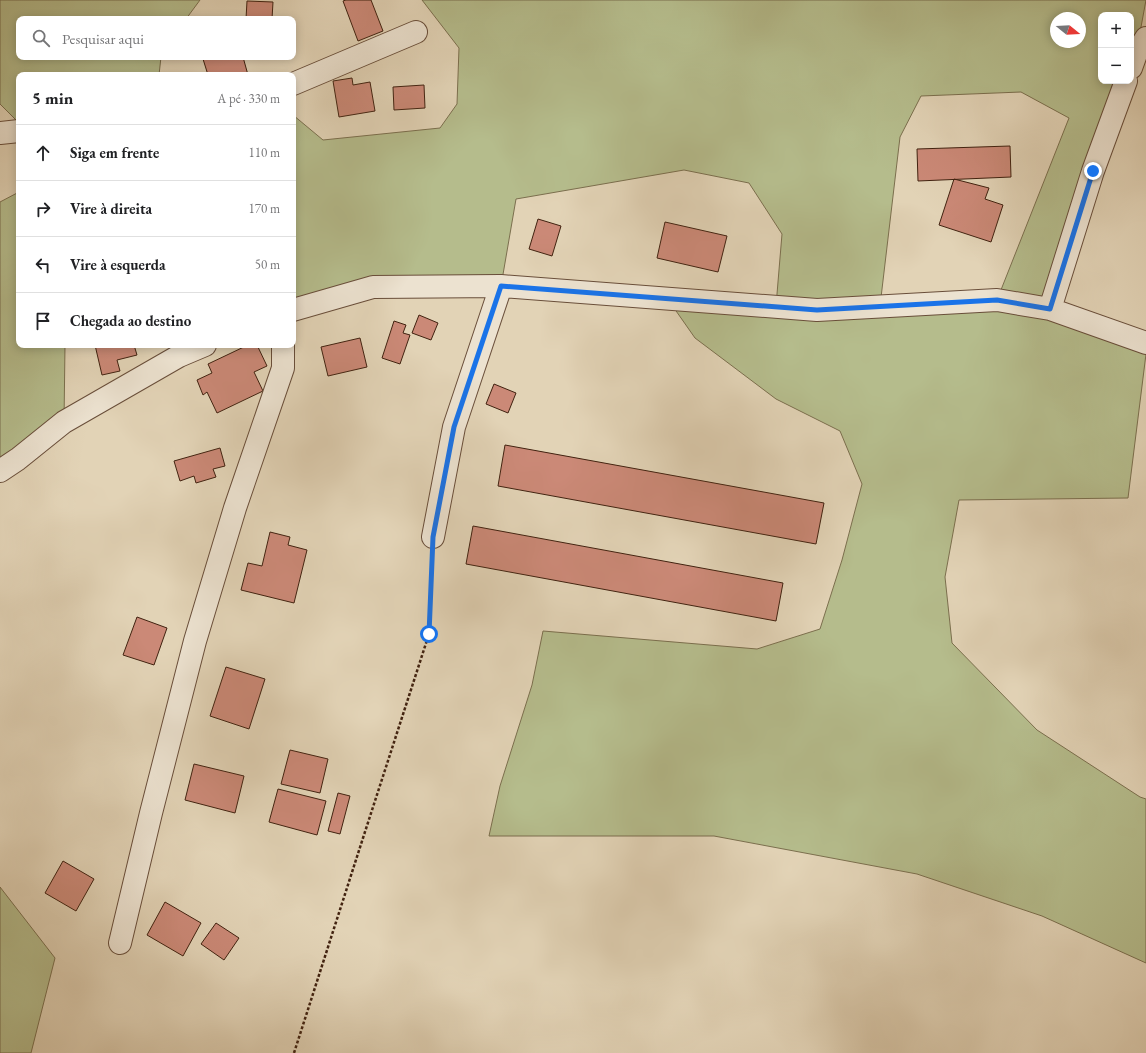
<!DOCTYPE html>
<html lang="pt">
<head>
<meta charset="utf-8">
<style>
	body { margin:0; font-family:"EB Garamond",serif; background:#f6f6f6; color:#202124 }
	.controls { position:absolute; right:12px; top:12px; display:grid; overflow:hidden; border-radius:8px; box-shadow:0 2px 10px #0003 }
	.controls button { width:36px; height:36px; display:grid; place-items:center; padding:0; border:0; border-bottom:1px solid #e0e0e0; background:#fff; color:#202124; font:20px sans-serif }
	.compass { position:absolute; left:1050px; top:12px; width:36px; height:36px; border-radius:50%; background:#fff; box-shadow:0 2px 10px #0003; rotate:108deg }
	.stop { position:absolute; width:12px; height:12px; margin:-9px; border:3px solid #1a73e8; border-radius:50%; background:#fff }
	.stop.end { background:#1a73e8; border-color:#fff; box-shadow:0 1px 4px #0008 }
	.list { margin:0; padding:0; list-style:none }
	h2 { display:flex; justify-content:space-between; align-items:center; height:52px; margin:0; padding:0 16px; font-size:17px }
	h2 small { font-size:13px; font-weight:400; color:#757577 }
	.list li { display:grid; grid-template-columns:26px 1fr auto; gap:12px; align-items:center; box-sizing:border-box; height:56px; padding:0 16px; border-top:1px solid #e0e0e0 }
	.list b { display:block; font-size:15px; white-space:nowrap }
	.list em { font-size:13px; font-style:normal; color:#757577 }
	.icon { flex:none; width:22px; height:22px; fill:none; stroke:currentColor; stroke-width:2; stroke-linecap:round; stroke-linejoin:round }
	.map { position:relative; flex:none; width:1146px; height:1053px; overflow:hidden }
	.search { position:absolute; background:#fff; box-shadow:0 2px 10px #0003; left:16px; top:16px; width:280px; height:44px; display:flex; align-items:center; gap:10px; box-sizing:border-box; padding:0 14px; border-radius:8px; color:#757577; font-size:15px }
	.panel { position:absolute; background:#fff; box-shadow:0 2px 10px #0003; left:16px; top:72px; width:280px; height:276px; border-radius:8px }
	.map>svg:first-child { display:block }
	.green { fill:#b5bc8c; stroke:#7b6f4e; fill-rule:evenodd }
	.building { fill:#cb8977; stroke:#412210 }
	.lines { fill:none; stroke-linecap:round; stroke-linejoin:round }
	.minor-casing { stroke:#694e3a; stroke-width:24 }
	.path { stroke:#412210; stroke-width:2.5; stroke-dasharray:3 2; stroke-linecap:butt }
	.minor { stroke:#ece2d0; stroke-width:22 }
	.route { stroke:#1a73e8; stroke-width:5 }
</style>
</head>
<body>
<div class="map">
<svg width="1146" height="1053" viewBox="0 0 1146 1053">
	<rect width="100%" height="100%" fill="#e2d3b6"/>
	<filter id="stains"><feTurbulence type="fractalNoise" baseFrequency=".005" numOctaves="4"/><feColorMatrix values="0 0 0 0 .2 0 0 0 0 .09 0 0 0 0 .02 0 0 0 .5 -.17"/></filter>
	<radialGradient id="worn" r=".72"><stop offset=".6" stop-color="#630" stop-opacity="0"/><stop offset="1" stop-color="#630" stop-opacity=".3"/></radialGradient>
	<path class="green" d="M0 0H200L186 19H19V57H161L159 75H19V123L0 104Z
		M422 0H1146L1136 54 1131 68V15H1101V81H1126L1050 309 1146 343V354L1128 498 959 500 945 577 952 643 1037 730 1140 797 1146 799V963L1042 916 917 874 714 836H489L500 786 532 685 543 631 757 649 820 629 842 560 862 484 840 431 776 399 695 338 667 298 776 306 782 234 749 183 684 170 516 199 501 286 373 287 293 310V115L323 140 440 128 457 104 459 48ZM1056 18H1080V42H1056ZM1021 92 1069 118 997 300 880 306 900 137 921 96Z
		M19 192V345H65L64 422 0 471V202Z
		M0 887 55 958 31 1053H0Z"/>
	<path class="building" d="M346 0H371L383 31 358 41 343 1Z
		M247 1 273 2 272 19H246Z
		M211 57H243L248 75H208L203 59Z
		M352 78 353 85 370 82 375 111 339 117 333 81Z
		M424 85 425 108 394 110 393 87Z
		M1010 146 1011 177 918 181 917 149Z
		M954 179 989 188 985 199 1003 205 991 242 939 225Z
		M538 219 561 226 552 256 529 249Z
		M665 222 727 236 718 272 657 258Z
		M419 315 438 323 431 340 412 333Z
		M394 321 406 325 403 333 410 335 400 364 382 358Z
		M360 338 367 367 328 376 321 347Z
		M95 345H134L137 355 117 360 120 371 102 375Z
		M248 345H257L267 366 254 372 263 391 217 413 207 392 203 395 197 380 212 373 208 364Z
		M494 384 516 393 508 413 486 404Z
		M505 445 824 503 816 544 498 486Z
		M220 448 225 466 213 469 216 477 196 483 194 476 180 481 174 461Z
		M473 526 783 583 776 621 466 564Z
		M270 532 290 537 288 545 307 550 294 603 241 590 248 563 262 566Z
		M137 617 167 628 154 665 123 655Z
		M226 667 265 679 249 729 210 716Z
		M290 750 328 759 320 793 281 784Z
		M194 764 244 776 235 813 185 800Z
		M278 789 326 801 317 835 269 822Z
		M338 793 350 796 340 834 328 831Z
		M63 861 94 879 76 911 45 893Z
		M165 902 201 923 183 956 147 935Z
		M216 923 239 938 224 960 201 944Z"/>
	<g class="lines">
		<g class="minor-casing">
			<path id="minor" d="M1131 68 1136 54 1146 38
				M293 84 416 32
				M0 133 19 131
				M1050 309 1093 171 1126 81
				M293 310 373 287 501 286 817 310 997 300 1050 309 1146 343
				M0 471 18 459 64 422 179 356 205 345
				M433 537 454 427 501 286
				M120 943 151 813 195 641 235 508 283 368V345"/>
		</g>
		<path class="path" d="M294 1053 363 838 429 634 432 559"/>
		<use href="#minor" class="minor"/>
	</g>
	<g class="lines">
		<path class="route" d="M429 634 433 537 454 427 501 286 817 310 997 300 1050 309 1093 171"/>
	</g>
	<rect width="100%" height="100%" filter="url(#stains)"/>
	<rect width="100%" height="100%" fill="url(#worn)"/>
</svg>
<div class="controls">
<button>+</button>
<button>−</button>
</div>
<svg class="compass" viewBox="-18 -18 36 36"><path d="M0-13l5 13h-10z" fill="#e53935"/><path d="M0 13l5-13h-10z" fill="#757577"/></svg>
<div class="stop" style="left:429px;top:634px"></div>
<div class="stop end" style="left:1093px;top:171px"></div>
<div class="search"><svg class="icon" aria-label="search" viewBox="0 0 24 24"><circle cx="10" cy="10" r="6"/><path d="M15 15l6 6"/></svg>Pesquisar aqui</div>
<section class="panel">
<h2>5 min<small>A pé · 330 m</small></h2>
<ul class="list">
<li><svg class="icon" aria-label="ahead" viewBox="0 0 24 24"><path d="M12 20V5M6 11l6-6 6 6"/></svg><div><b>Siga em frente</b></div><em>110 m</em></li>
<li><svg class="icon" aria-label="right" viewBox="0 0 24 24"><path d="M7 20v-9h11M14 6l5 5-5 5"/></svg><div><b>Vire à direita</b></div><em>170 m</em></li>
<li><svg class="icon" aria-label="left" viewBox="0 0 24 24"><path d="M17 20v-9H6M10 6l-5 5 5 5"/></svg><div><b>Vire à esquerda</b></div><em>50 m</em></li>
<li><svg class="icon" aria-label="arrive" viewBox="0 0 24 24"><path d="M6 21V4h12l-3 4 3 4H6"/></svg><div><b>Chegada ao destino</b></div></li>
</ul>
</section>
</div>
</body>
</html>
